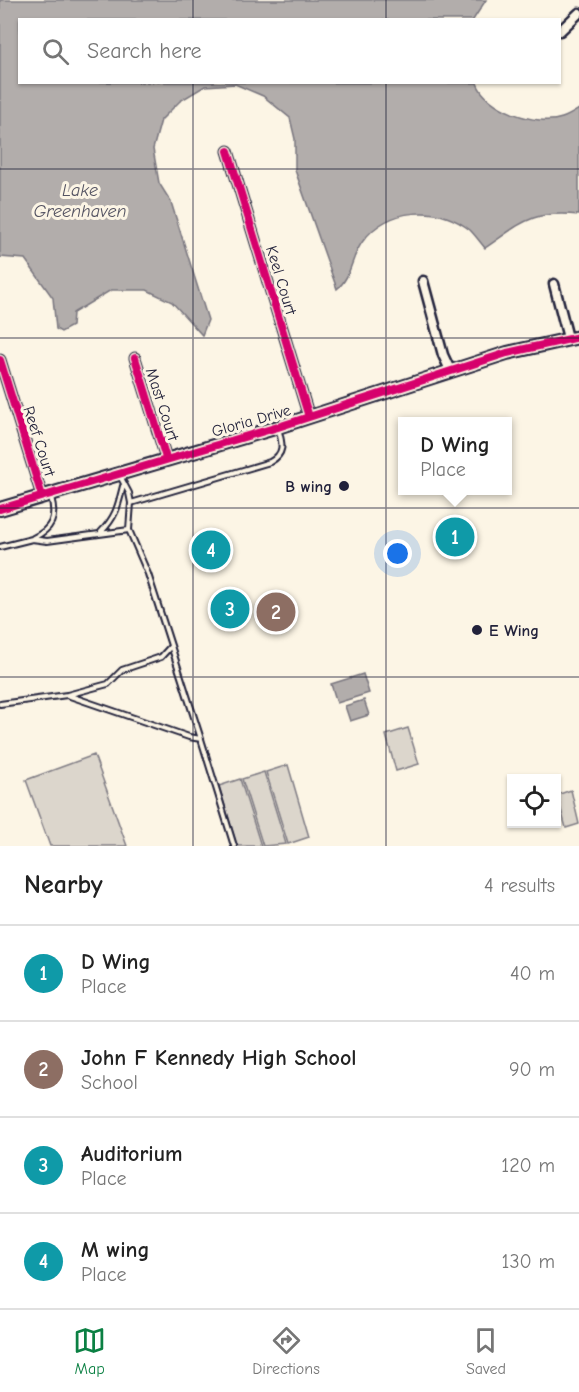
<!DOCTYPE html>
<html lang="en">
<head>
<meta charset="utf-8">
<style>
	body { margin:0; font-family:"Comic Neue",sans-serif; background:#f2f2f2; color:#222 }
	.controls { position:absolute; right:18px; bottom:18px; display:grid; overflow:hidden; border-radius:0px; box-shadow:0 2px 4px #0004 }
	.controls button { width:54px; height:54px; display:grid; place-items:center; padding:0; border:0; border-bottom:2px solid #e0e0e0; background:#fff; color:#222; font:30px sans-serif }
	.you { position:absolute; left:398px; top:554px; width:21px; height:21px; margin:-15px; border:4px solid #fff; border-radius:50%; background:#1a73e8; box-shadow:0 0 0 9px #1a73e833 }
	.badge { display:grid; place-items:center; width:39px; height:39px; border-radius:50%; background:#0b8043; color:#fff; font-size:20px; font-weight:700 }
	.pin { position:absolute; translate:-50% -50%; border:3px solid #fff; box-shadow:0 2px 6px #0006 }
	.popup { position:absolute; left:398px; top:417px; width:114px; height:78px; box-sizing:border-box; display:grid; place-content:center; border-radius:0px; background:#fff; filter:drop-shadow(0 2px 4px #0005); font-size:20px; white-space:nowrap; color:#767676 }
	.popup b { font-size:22px; color:#222 }
	.popup::after { content:''; position:absolute; left:50%; top:100%; margin-left:-12px; border:12px solid transparent; border-top-color:#fff }
	.list { margin:0; padding:0; list-style:none }
	h2 { display:flex; justify-content:space-between; align-items:center; height:78px; margin:0; padding:0 24px; font-size:26px }
	h2 small { font-size:20px; font-weight:400; color:#767676 }
	.list li { display:grid; grid-template-columns:39px 1fr auto; gap:18px; align-items:center; box-sizing:border-box; height:96px; padding:0 24px; border-top:2px solid #e0e0e0 }
	.list b { display:block; font-size:22px; white-space:nowrap }
	.list p { margin:0; font-size:20px; white-space:nowrap; color:#767676 }
	.list em { font-size:20px; font-style:normal; color:#767676 }
	.icon { flex:none; width:33px; height:33px; fill:none; stroke:currentColor; stroke-width:2; stroke-linecap:round; stroke-linejoin:round }
	.map { position:relative; flex:none; width:579px; height:846px; overflow:hidden }
	.search { position:absolute; background:#fff; box-shadow:0 2px 4px #0004; left:18px; right:18px; top:18px; height:66px; display:flex; align-items:center; gap:15px; box-sizing:border-box; padding:0 21px; border-radius:0px; color:#767676; font-size:22px }
	.sheet { height:462px; background:#fff }
	nav { display:flex; justify-content:space-around; align-items:center; box-sizing:border-box; height:84px; border-top:2px solid #e0e0e0; background:#fff; font-size:16px; color:#767676 }
	nav a { display:grid; justify-items:center; gap:3px }
	nav .on { color:#0b8043 }
	.map>svg:first-child { display:block }
	.green { fill:#dcd6cc; stroke:#7f7c84; stroke-width:1.5 }
	.water { fill:#b2adab; stroke:#78757e; stroke-width:1.5 }
	.lines { fill:none; stroke-linecap:round; stroke-linejoin:round }
	.lane-casing { stroke:#22223b; stroke-width:8 }
	.street-casing { stroke:#22223b; stroke-width:13 }
	.secondary-casing { stroke:#22223b; stroke-width:16 }
	.lane { stroke:#fcf5e5; stroke-width:4 }
	.street { stroke:#fcf5e5; stroke-width:8 }
	.secondary { stroke:#fcf5e5; stroke-width:12 }
	.cycleway-casing { stroke:#fcf5e5; stroke-width:11 }
	.cycleway { stroke:#d6006c; stroke-width:8 }
	.grid { fill:none; stroke:#22223b; stroke-width:1.5; stroke-opacity:0.55 }
	.poi-dot { fill:#22223b; stroke:#fcf5e5; stroke-width:2 }
	.labels { text-anchor:middle; stroke-width:6; stroke-linejoin:round; paint-order:stroke }
	.street-label { font-size:16px; fill:#22223b; stroke:#fcf5e5 }
	.poi-label { font-size:16px; font-weight:bold; fill:#22223b; stroke:#fcf5e5; text-anchor:end }
	.water-label { font-size:18px; font-style:italic; fill:#545362; stroke:#fcf5e5 }
</style>
</head>
<body>
<div class="map">
<svg width="579" height="846" viewBox="0 0 579 846">
	<rect width="100%" height="100%" fill="#fcf5e5"/>
	<filter id="ink" filterUnits="userSpaceOnUse"><feTurbulence type="fractalNoise" baseFrequency=".0167" numOctaves="2"/><feDisplacementMap in="SourceGraphic" scale="12" xChannelSelector="R" yChannelSelector="G"/><feConvolveMatrix kernelMatrix="1 2 1 2 8 2 1 2 1" color-interpolation-filters="sRGB"/></filter>
	<g filter="url(#ink)">
		<path class="green" d="M408 728 419 764 396 771 386 735Z
			M94 755 127 846H50L26 780Z
			M288 765 309 837 288 844 266 772Z
			M264 772 286 844 263 846 242 779Z
			M240 779 261 846H237L219 786Z
			M571 790 579 824 566 828 557 795Z"/>
		<path class="water" d="M0 0H486L473 20H20V82L477 83C486 109 537 127 562 118 568 116 574 112 579 109V215C531 210 522 223 485 248 480 242 475 235 470 230 437 204 388 208 363 241 351 256 352 277 337 289L295 170V139L290 118 263 96 235 84 205 86 180 101 161 120 153 149 159 183 171 202 208 320 202 335 172 302 147 290H111L73 313 72 326 61 332 56 329 53 298 25 259 0 257Z
			M363 674 369 693 337 703 331 684Z
			M364 700 369 715 350 721 345 706Z"/>
		<g class="lines">
			<g class="lane-casing">
				<path id="lane" d="M131 503 270 462C286 453 282 443 278 428
					M101 532C116 517 118 506 123 486
					M33 538C52 529 57 518 51 497
					M0 547 32 539 47 541 129 530
					M67 695 189 737 201 739 148 574 129 530 131 503 129 493 120 476
					M0 704 67 695 108 684 122 670 161 657 171 646
					M201 739 234 846"/>
			</g>
			<g class="street-casing">
				<path id="street" d="M560 31 579 13
					M228 151 309 417
					M423 281 443 355 450 370
					M554 284 568 338
					M135 358 166 458
					M0 360 42 496"/>
			</g>
			<g class="secondary-casing">
				<path id="secondary" d="M0 509 278 427 507 353 579 337"/>
			</g>
			<use href="#lane" class="lane"/>
			<use href="#street" class="street"/>
			<use href="#secondary" class="secondary"/>
			<g class="cycleway-casing">
				<path id="cycleway" d="M228 151 309 417
					M135 358 166 458
					M0 360 42 496
					M0 509 278 427 507 353 579 337"/>
			</g>
			<use href="#cycleway" class="cycleway"/>
		</g>
	</g>
	<path class="grid" d="M193 0V20M386 0V20M193 82V846M386 82V846M0 169H579M0 338H579M0 508H579M0 677H579"/>
	<g class="poi-dot">
		<circle cx="344" cy="486" r="6"/>
		<circle cx="477" cy="630" r="6"/>
	</g>
	<g class="labels">
		<g class="street-label">
			<text transform="translate(282 280) rotate(73)" y="6">Keel Court</text>
			<text transform="translate(163 404) rotate(72)" y="6">Mast Court</text>
			<text transform="translate(251 420) rotate(-16)" y="6">Gloria Drive</text>
			<text transform="translate(40 441) rotate(72)" y="6">Reef Court</text>
		</g>
		<g class="poi-label">
			<text x="332" y="492">B wing</text>
			<text x="489" y="636" text-anchor="start">E Wing</text>
		</g>
		<g class="water-label">
			<text x="80" y="196">Lake<tspan x="80" dy="21">Greenhaven</tspan></text>
		</g>
	</g>
</svg>
<div class="controls">
<button><svg class="icon" aria-label="locate" viewBox="0 0 24 24"><circle cx="12" cy="12" r="6"/><path d="M12 2v4M12 18v4M2 12h4M18 12h4"/></svg></button>
</div>
<div class="you"></div>
<div class="pin badge" style="left:455px;top:537px;background:#0f9aa8">1</div>
<div class="popup"><b>D Wing</b>Place</div>
<div class="pin badge" style="left:276px;top:612px;background:#8d6e63">2</div>
<div class="pin badge" style="left:230px;top:609px;background:#0f9aa8">3</div>
<div class="pin badge" style="left:211px;top:550px;background:#0f9aa8">4</div>
<div class="search"><svg class="icon" aria-label="search" viewBox="0 0 24 24"><circle cx="10" cy="10" r="6"/><path d="M15 15l6 6"/></svg>Search here</div>
</div>
<section class="sheet">
<h2>Nearby<small>4 results</small></h2>
<ul class="list">
<li><span class="badge" style="background:#0f9aa8">1</span><div><b>D Wing</b><p>Place</p></div><em>40 m</em></li>
<li><span class="badge" style="background:#8d6e63">2</span><div><b>John F Kennedy High School</b><p>School</p></div><em>90 m</em></li>
<li><span class="badge" style="background:#0f9aa8">3</span><div><b>Auditorium</b><p>Place</p></div><em>120 m</em></li>
<li><span class="badge" style="background:#0f9aa8">4</span><div><b>M wing</b><p>Place</p></div><em>130 m</em></li>
</ul>
</section>
<nav>
<a class="on"><svg class="icon" aria-label="map" viewBox="0 0 24 24"><path d="M3 6l6-2 6 2 6-2v14l-6 2-6-2-6 2zM9 4v14M15 6v14"/></svg>Map</a>
<a><svg class="icon" aria-label="directions" viewBox="0 0 24 24"><path d="M12 3l9 9-9 9-9-9zM9 14v-3h6M13 9l2 2-2 2"/></svg>Directions</a>
<a><svg class="icon" aria-label="saved" viewBox="0 0 24 24"><path d="M7 4h10v16l-5-4-5 4z"/></svg>Saved</a>
</nav>
</body>
</html>
